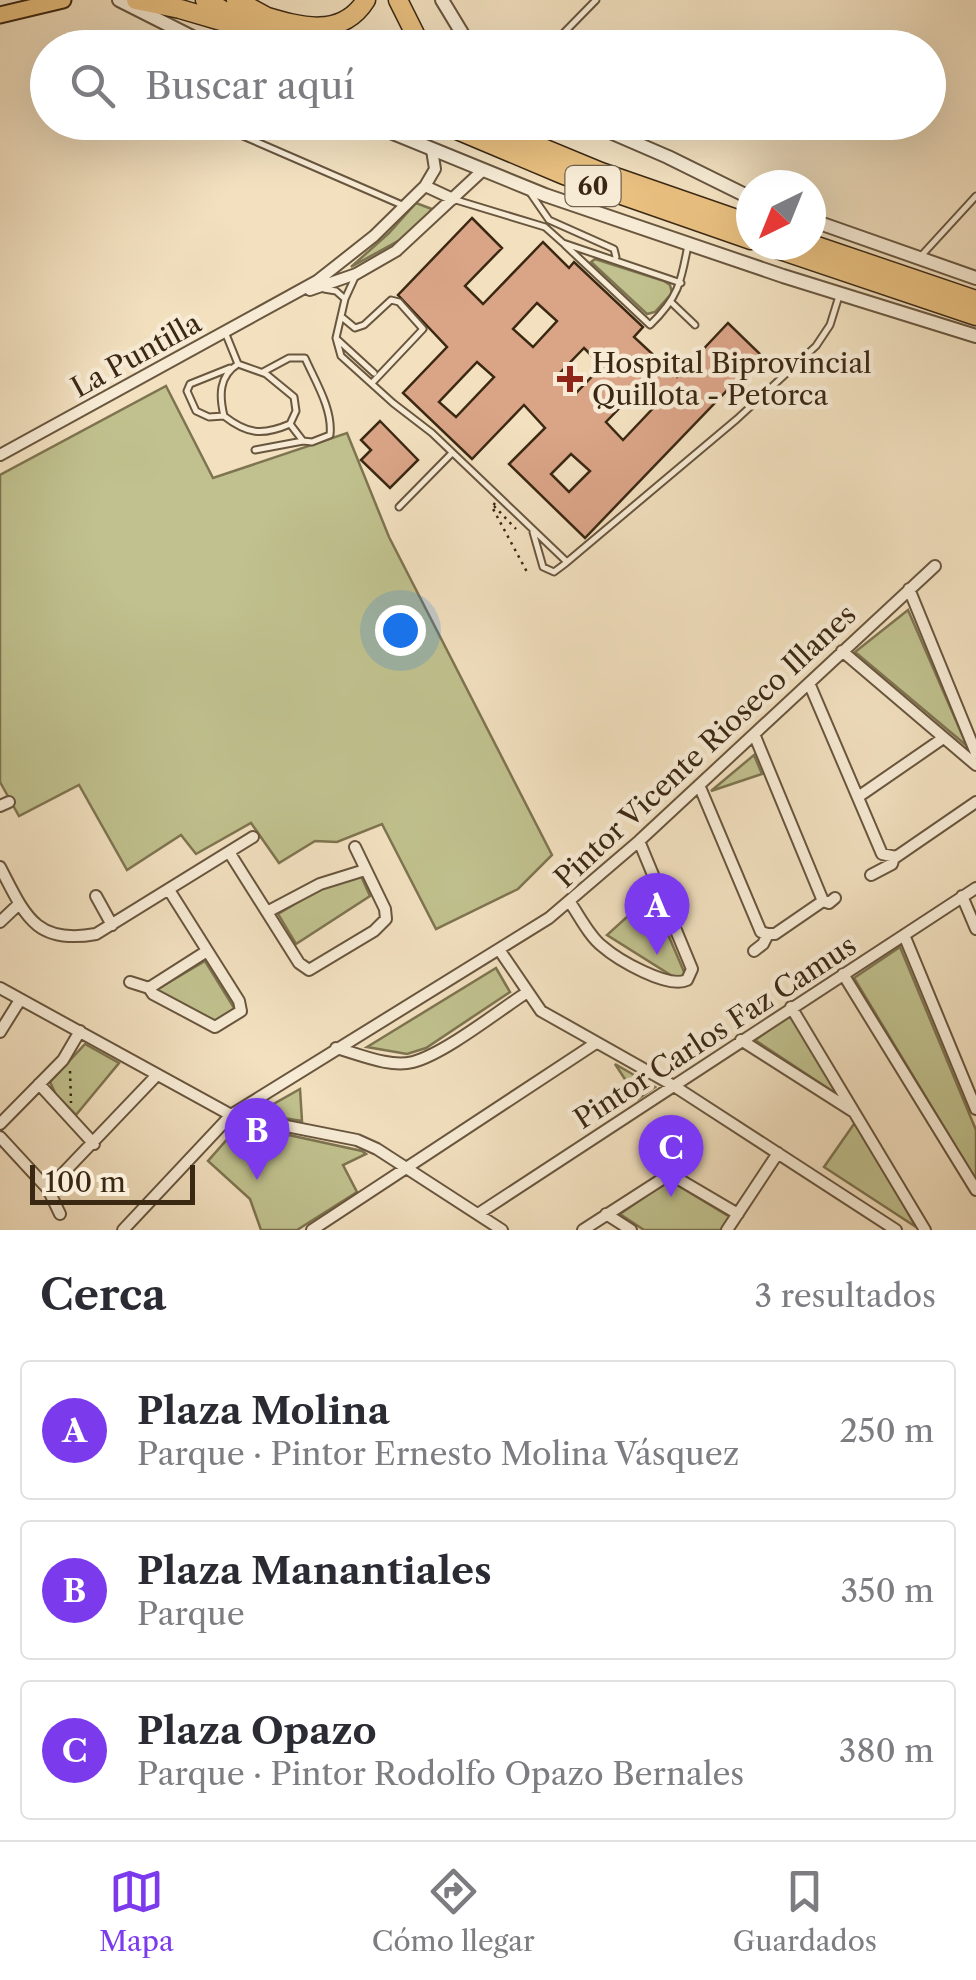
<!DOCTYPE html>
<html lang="es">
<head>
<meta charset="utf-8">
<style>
	body { margin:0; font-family:"Libre Caslon Text",serif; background:#f2f2f3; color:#2b2b33 }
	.compass { position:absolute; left:736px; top:170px; width:90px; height:90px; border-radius:50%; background:#fff; box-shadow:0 10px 40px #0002; rotate:223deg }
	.scale { position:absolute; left:30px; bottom:25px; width:165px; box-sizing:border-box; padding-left:10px; border:5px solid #3b2813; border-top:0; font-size:28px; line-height:35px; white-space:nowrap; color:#3b2813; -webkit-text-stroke:8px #f7ebd5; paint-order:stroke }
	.you { position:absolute; left:400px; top:630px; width:35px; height:35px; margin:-25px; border:8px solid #fff; border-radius:50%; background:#1a73e8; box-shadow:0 0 0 15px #1a73e833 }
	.badge { display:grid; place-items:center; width:65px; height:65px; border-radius:50%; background:#7c3aed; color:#fff; font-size:32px; font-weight:700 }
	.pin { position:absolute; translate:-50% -82px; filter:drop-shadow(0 2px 5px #0008) }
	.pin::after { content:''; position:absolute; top:52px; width:35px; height:30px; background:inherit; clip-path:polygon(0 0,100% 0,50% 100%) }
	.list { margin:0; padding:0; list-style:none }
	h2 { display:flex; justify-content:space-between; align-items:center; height:130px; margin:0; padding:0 40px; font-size:42px }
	h2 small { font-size:32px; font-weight:400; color:#7c7c81 }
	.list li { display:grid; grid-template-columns:65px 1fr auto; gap:30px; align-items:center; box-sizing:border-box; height:140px; margin:0 20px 20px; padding:0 20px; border:2px solid #e1e1e2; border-radius:10px }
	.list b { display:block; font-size:38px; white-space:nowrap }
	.list p { margin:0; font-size:32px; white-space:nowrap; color:#7c7c81 }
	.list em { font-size:32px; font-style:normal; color:#7c7c81 }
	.icon { flex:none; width:55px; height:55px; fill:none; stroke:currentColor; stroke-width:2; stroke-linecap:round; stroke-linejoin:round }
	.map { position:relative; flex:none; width:976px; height:1230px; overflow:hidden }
	.search { position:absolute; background:#fff; box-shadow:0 10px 40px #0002; left:30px; right:30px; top:30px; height:110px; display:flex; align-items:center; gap:25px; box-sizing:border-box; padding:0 35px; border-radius:55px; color:#7c7c81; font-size:38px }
	.sheet { height:610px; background:#fff }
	nav { display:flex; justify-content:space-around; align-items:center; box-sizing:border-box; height:140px; border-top:2px solid #e1e1e2; background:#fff; font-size:28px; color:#7c7c81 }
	nav a { display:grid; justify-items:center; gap:5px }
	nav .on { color:#7c3aed }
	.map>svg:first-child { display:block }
	.green { fill:#c0c18e; stroke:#7e7450; stroke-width:2.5 }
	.building { fill:#daa487; stroke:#3b2813; stroke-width:2.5; fill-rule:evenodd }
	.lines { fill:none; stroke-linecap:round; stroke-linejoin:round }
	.service-casing { stroke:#69563e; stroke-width:9 }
	.minor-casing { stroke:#69563e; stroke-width:14 }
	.tertiary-casing { stroke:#69563e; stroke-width:16 }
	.primary-casing { stroke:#3b2813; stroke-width:19 }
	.motorway-casing { stroke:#3b2813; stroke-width:21 }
	.path { stroke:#3b2813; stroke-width:2.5; stroke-dasharray:2.5 5; stroke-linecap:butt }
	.service { stroke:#f7ebd5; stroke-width:5 }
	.minor { stroke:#f7ebd5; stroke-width:10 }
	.tertiary { stroke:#f7ebd5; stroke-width:12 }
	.primary { stroke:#e9c080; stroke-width:15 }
	.motorway { stroke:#e9c080; stroke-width:18 }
	.poi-dot { fill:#8f2418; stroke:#f7ebd5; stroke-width:4 }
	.labels { text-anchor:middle; stroke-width:9; stroke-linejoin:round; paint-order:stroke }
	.shield { fill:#f7ebd5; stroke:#73624d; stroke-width:2.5 }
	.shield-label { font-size:25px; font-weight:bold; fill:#3b2813 }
	.street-label { font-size:28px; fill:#3b2813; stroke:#f7ebd5 }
	.poi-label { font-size:28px; fill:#3b2813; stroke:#f7ebd5; text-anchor:start }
</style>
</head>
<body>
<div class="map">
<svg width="976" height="1230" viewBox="0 0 976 1230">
	<rect width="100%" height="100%" fill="#f2e0bf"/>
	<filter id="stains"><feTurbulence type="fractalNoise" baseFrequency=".002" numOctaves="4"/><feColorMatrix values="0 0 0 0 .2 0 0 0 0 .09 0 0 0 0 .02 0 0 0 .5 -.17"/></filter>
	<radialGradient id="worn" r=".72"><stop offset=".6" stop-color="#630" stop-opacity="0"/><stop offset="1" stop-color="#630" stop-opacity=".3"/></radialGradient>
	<path class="green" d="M416 203 437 211 407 236 351 267 389 233Z
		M595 259 664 281 670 285 672 293 655 312 647 314 591 262Z
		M166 386 213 478 347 433 389 537 552 855 518 889 436 929 382 824 337 842 315 841 279 863 251 823 196 854 181 835 127 870 79 785 19 816 0 782V475Z
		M908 610 967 746 855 652Z
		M754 755 762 774 711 791Z
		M361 876 370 896 296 944 278 914 320 889Z
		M651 895 685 974 677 979 607 935Z
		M900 947 976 1130V1180L854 978Z
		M205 961 236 1011 215 1023 156 990Z
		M496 968 510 992 426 1048 407 1054 367 1047Z
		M790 1015 838 1095 755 1040Z
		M85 1044 119 1063 76 1115 56 1095 50 1082Z
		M615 1064 655 1087 638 1099Z
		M300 1089 302 1121 264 1115 263 1110Z
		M856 1121 916 1227 824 1167Z
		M237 1128 262 1133 261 1129 362 1151 366 1154 343 1165 357 1192 297 1230H261L250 1199 208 1161Z
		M669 1180 730 1217 721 1230H644L620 1214Z"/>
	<path class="building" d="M472 218 502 248 465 286 483 304 543 242 569 268 574 262 643 327 634 337 677 377 728 323 761 355 585 538 509 464 545 428 524 405 472 459 403 393 447 347 398 295ZM537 303 557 321 533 347 513 329ZM584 348 602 366 576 393 558 375ZM477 362 494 377 456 417 439 402ZM640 387 657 404 623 440 606 422ZM571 454 590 471 569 492 551 474Z
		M380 421 418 460 390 488 361 460 371 450 361 440Z"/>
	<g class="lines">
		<g class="service-casing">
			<path id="service" d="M549 48 596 0
				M243 136 402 205
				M531 194 549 220 614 249 616 257
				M456 200 545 227 563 243 681 283
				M565 245 650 325C678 298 681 283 688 245
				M921 256 976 196
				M324 289 336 291 345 299 336 338 341 356 393 403 432 433 567 562 737 419 816 346 830 325 839 296
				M345 299 356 275
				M672 303 695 325
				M343 318 355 328 364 325 391 300 399 302 423 329 372 383
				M225 332 238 364 266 374 294 397 296 411 290 424C262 436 247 434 224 416 219 395 219 376 238 364
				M338 340 374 373
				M263 372 289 358H305C315 381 333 409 330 435L312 442 303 441 290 424
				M224 416 209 417 196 411 187 391 190 384 230 368
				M255 450 303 441
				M399 507 452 453
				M533 532 543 567 554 572 566 563"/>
		</g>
		<g class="minor-casing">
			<path id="minor" d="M425 186 453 199
				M310 290 356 274 396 251 482 171
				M0 455 317 281 374 236 425 186 435 169 432 150
				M909 589 976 753
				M842 651 976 765
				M809 683 882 854 896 857 976 802
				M754 734 823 901
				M699 785 761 932 768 934
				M858 797 942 739
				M0 806 9 802
				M229 852 299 963 309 970 374 931 386 919 385 909 355 847
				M0 867C25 915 35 945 96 934L253 837
				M871 875 892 864 894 857
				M96 896 112 925
				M962 896 976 929
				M569 901C579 915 589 936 602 946 618 960 668 989 687 980L692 969 639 841
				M267 912 320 884 365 870
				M0 922 19 904
				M904 935 976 1109
				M500 951 541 1011 674 1086 896 1230
				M754 951 763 944 768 934H775L823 901 829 903 835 898
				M843 974 976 1190
				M130 982 149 988 153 994 215 1027 241 1011 239 1001 169 890
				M0 988 231 1115 357 1140 377 1149 502 1230
				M149 988 207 951
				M791 1007 925 1230
				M0 1032 20 1000
				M741 1040 854 1112
				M336 1048C359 1054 389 1068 413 1062 444 1054 497 1012 526 993
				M39 1084 94 1144
				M0 1124 63 1060 80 1031
				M0 1137 48 1189 60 1214
				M48 1189 157 1075
				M478 1214 976 888
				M606 1214 631 1230
				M123 1230 231 1115 549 918 639 841 935 566
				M312 1230 596 1043
				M583 1230 670 1174 738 1214
				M727 1230 778 1153"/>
		</g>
		<g class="tertiary-casing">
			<path id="tertiary" d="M119 0 214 48
				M442 0 471 48
				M366 122 545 195 783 276 976 336
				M587 122 668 157 751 198
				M811 220 976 278"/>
		</g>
		<g class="primary-casing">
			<path id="primary" d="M0 15 63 0"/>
		</g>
		<g class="motorway-casing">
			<path id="motorway" d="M136 0 180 9 262 33
				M205 0 288 48
				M236 0 324 48
				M398 0 422 48
				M261 15C298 26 341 40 366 0
				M438 122 564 175 751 240
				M480 122 601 172 751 224
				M811 244 976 300
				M765 245 976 316"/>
		</g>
		<path class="path" d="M495 503 492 507 527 572
			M494 506 516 529
			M70 1071 71 1103"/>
		<use href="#service" class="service"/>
		<use href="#minor" class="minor"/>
		<use href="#tertiary" class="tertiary"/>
		<use href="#primary" class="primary"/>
		<use href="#motorway" class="motorway"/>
	</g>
	<path class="poi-dot" d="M565 364h10v10h10v10h-10v10h-10v-10h-10v-10h10z"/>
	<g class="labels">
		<rect class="shield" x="565.5" y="166" width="55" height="40" rx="8"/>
		<g class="shield-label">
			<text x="593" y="195">60</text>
		</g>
		<g class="street-label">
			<text transform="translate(136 355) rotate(-29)" y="10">La Puntilla</text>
			<text transform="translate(705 746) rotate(-43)" y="10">Pintor Vicente Rioseco Illanes</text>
			<text transform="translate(715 1032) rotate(-33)" y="10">Pintor Carlos Faz Camus</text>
		</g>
		<g class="poi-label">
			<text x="592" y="373">Hospital Biprovincial<tspan x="592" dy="32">Quillota - Petorca</tspan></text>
		</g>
	</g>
	<rect width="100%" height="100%" filter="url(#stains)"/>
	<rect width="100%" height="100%" fill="url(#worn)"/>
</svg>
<svg class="compass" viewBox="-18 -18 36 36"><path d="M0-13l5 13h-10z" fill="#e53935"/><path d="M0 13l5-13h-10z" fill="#7c7c81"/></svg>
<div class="scale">100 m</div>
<div class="you"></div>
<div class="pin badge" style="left:657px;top:955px">A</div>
<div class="pin badge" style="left:257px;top:1180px">B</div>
<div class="pin badge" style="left:671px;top:1197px">C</div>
<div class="search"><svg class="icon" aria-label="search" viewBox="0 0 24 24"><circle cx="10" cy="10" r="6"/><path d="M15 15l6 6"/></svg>Buscar aquí</div>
</div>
<section class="sheet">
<h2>Cerca<small>3 resultados</small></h2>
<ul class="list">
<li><span class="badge">A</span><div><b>Plaza Molina</b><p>Parque · Pintor Ernesto Molina Vásquez</p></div><em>250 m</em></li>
<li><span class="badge">B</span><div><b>Plaza Manantiales</b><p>Parque</p></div><em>350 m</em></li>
<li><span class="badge">C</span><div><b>Plaza Opazo</b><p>Parque · Pintor Rodolfo Opazo Bernales</p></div><em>380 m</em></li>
</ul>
</section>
<nav>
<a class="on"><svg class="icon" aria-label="map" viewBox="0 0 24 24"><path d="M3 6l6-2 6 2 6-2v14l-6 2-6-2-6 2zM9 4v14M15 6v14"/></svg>Mapa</a>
<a><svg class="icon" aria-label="directions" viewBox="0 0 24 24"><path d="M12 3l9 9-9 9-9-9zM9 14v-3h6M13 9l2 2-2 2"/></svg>Cómo llegar</a>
<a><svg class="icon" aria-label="saved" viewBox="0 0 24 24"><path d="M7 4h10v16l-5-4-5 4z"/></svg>Guardados</a>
</nav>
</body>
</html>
